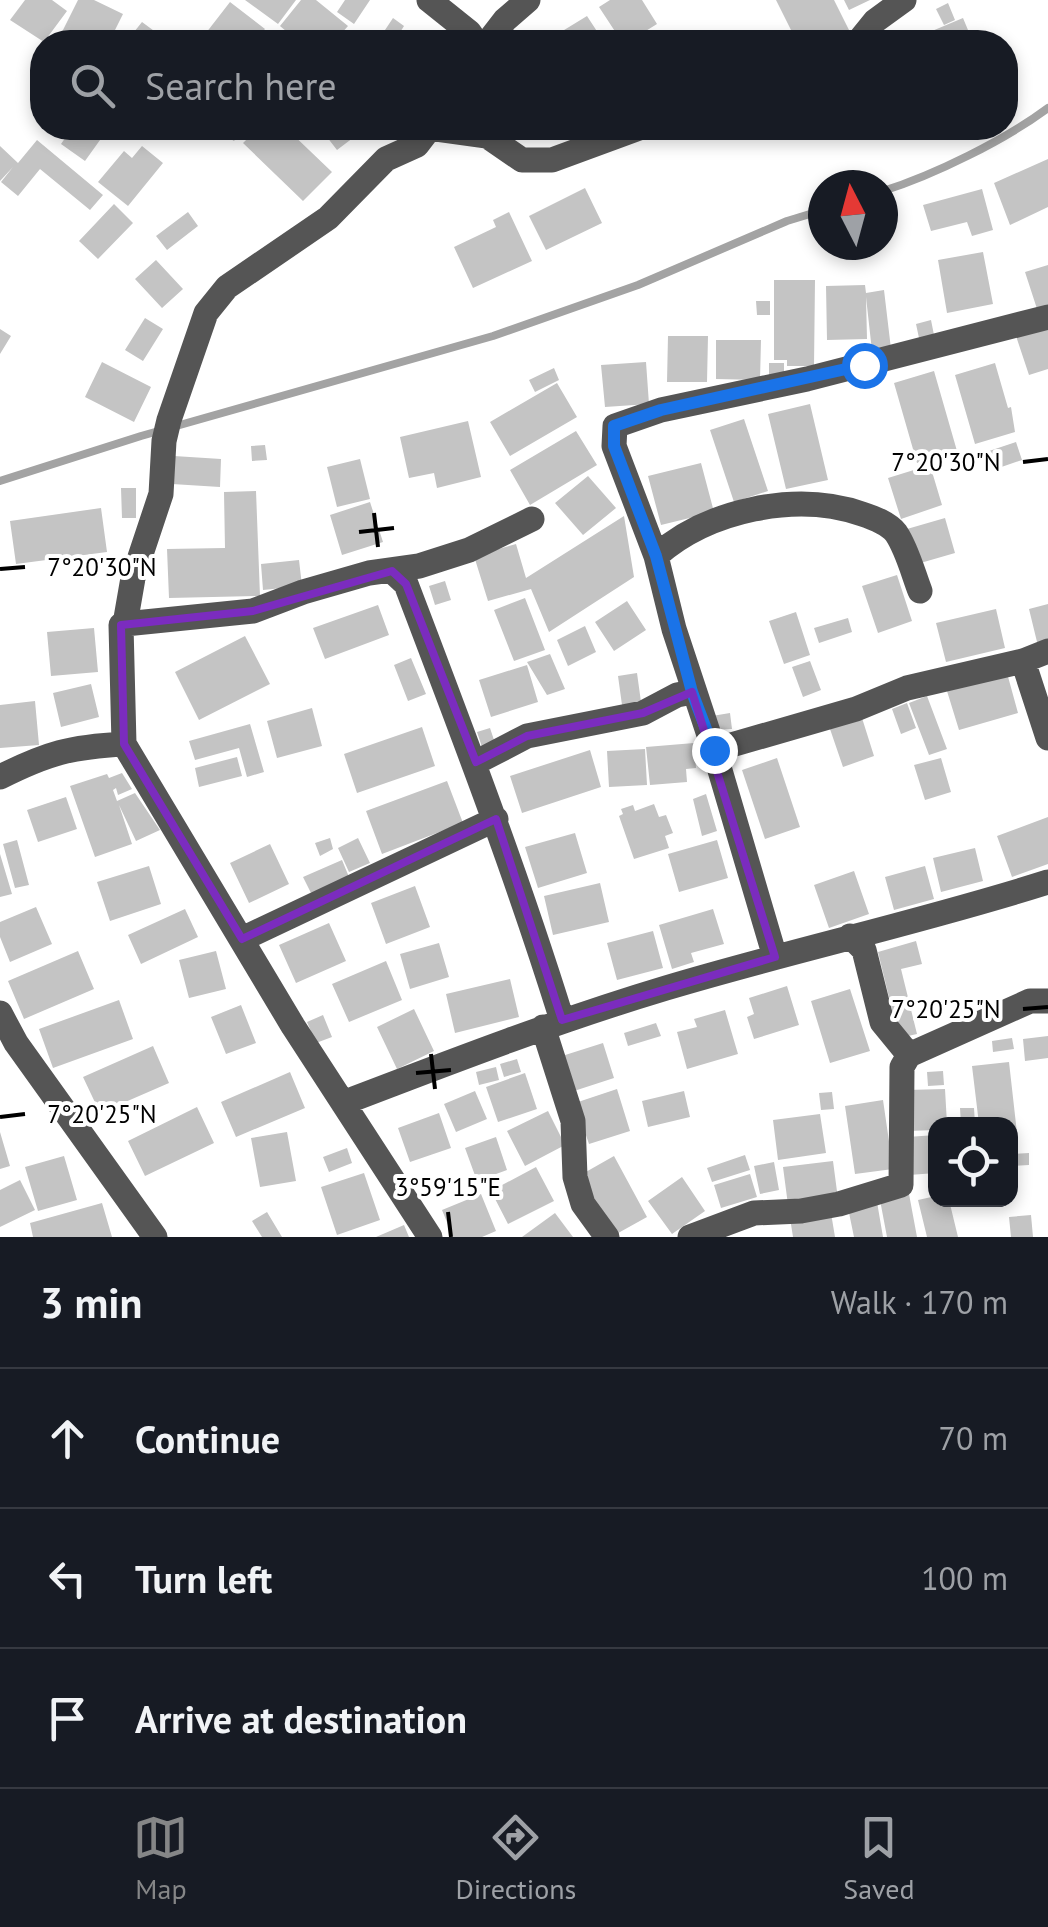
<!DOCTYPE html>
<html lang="en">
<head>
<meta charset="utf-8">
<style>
	body { margin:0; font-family:"PT Sans",sans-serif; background:#20242c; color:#f1f3f6 }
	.controls { position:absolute; right:30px; bottom:30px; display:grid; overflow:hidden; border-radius:20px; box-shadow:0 5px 15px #0003 }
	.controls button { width:90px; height:90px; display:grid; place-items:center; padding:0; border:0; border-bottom:2px solid #363941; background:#171b24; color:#f1f3f6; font:50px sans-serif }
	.compass { position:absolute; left:808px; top:170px; width:90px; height:90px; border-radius:50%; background:#171b24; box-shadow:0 5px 15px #0003; rotate:354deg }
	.stop { position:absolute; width:30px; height:30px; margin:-22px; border:8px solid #1a73e8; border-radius:50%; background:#fff }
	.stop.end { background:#1a73e8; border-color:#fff; box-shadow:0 2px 10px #0008 }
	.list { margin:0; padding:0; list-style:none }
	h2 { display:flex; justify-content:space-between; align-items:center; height:130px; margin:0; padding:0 40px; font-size:42px }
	h2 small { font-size:32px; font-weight:400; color:#9ea1a6 }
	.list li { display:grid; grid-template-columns:65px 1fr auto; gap:30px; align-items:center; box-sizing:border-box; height:140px; padding:0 40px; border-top:2px solid #363941 }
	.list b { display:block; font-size:38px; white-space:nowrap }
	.list em { font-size:32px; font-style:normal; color:#9ea1a6 }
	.icon { flex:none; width:55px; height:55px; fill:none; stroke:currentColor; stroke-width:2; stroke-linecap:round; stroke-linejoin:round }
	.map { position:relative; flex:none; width:1048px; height:1237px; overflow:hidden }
	.search { position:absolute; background:#171b24; box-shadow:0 5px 15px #0003; left:30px; right:30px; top:30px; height:110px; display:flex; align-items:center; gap:25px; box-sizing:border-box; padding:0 35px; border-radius:40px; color:#9ea1a6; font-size:38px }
	.sheet { height:550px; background:#171b24 }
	nav { display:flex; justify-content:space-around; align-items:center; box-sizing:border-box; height:140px; border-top:2px solid #363941; background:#171b24; font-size:28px; color:#9ea1a6 }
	nav a { display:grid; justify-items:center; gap:5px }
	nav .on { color:#858687 }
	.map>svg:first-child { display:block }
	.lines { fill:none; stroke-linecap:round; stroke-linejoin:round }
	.stream { stroke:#a3a3a3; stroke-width:8 }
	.building { fill:#c4c4c4 }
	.minor { stroke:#555; stroke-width:25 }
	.route { stroke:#1a73e8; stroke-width:12 }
	.marked { fill:none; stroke:#7b2cbf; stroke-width:8; stroke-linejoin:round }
	.ticks { fill:none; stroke:#000; stroke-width:4 }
	.ticks-label { font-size:25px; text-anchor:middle; fill:#000; stroke:#fff; stroke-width:8; stroke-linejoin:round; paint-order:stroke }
</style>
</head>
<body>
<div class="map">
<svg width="1048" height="1237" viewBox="0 0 1048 1237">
	<rect width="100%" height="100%" fill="#fff"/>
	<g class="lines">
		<path class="stream" d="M883 191C934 175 1005 140 1048 108
			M0 481 141 436 493 336 638 285 787 221 823 210"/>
	</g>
	<path class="building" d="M25 0H52L67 11 44 42 10 20Z
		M78 0H94L123 14 109 42H84L62 32Z
		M245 0H296L278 24Z
		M301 0H316L348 26 334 42H299L280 26Z
		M345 0H370L354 24 337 12Z
		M610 0H642L657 24 628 42H622L599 7Z
		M776 0H834L855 42H797Z
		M844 0H870L849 10Z
		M230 2 265 29 254 42H199Z
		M948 3 955 20 944 25 936 9Z
		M587 16 604 42H554L551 38Z
		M393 18 404 26 394 42H377Z
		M963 18 973 42H936L932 31Z
		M142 22 169 42H126Z
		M274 32 286 42H264Z
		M72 128H96L105 133 85 161 61 144Z
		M214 128H244L234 141Z
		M258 128H286L332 172 303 201 243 143Z
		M320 128H366L337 150Z
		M37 140 103 195 90 210 40 169 18 196 1 182 13 167 0 181V146L18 163Z
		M142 146 163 163 128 206 98 182 124 151 132 158Z
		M1048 159V207L1010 225 994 183Z
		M585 188 602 223 546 250 529 216Z
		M982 189 993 230 972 236 967 222 931 231 923 205Z
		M114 204 133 223 98 259 79 241Z
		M188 212 198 226 167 250 156 236Z
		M509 212 532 261 473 288 454 247 496 227 493 220Z
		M983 252 993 304 947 313 938 260Z
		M156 260 183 289 162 308 135 279Z
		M1048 265V312L1039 315 1025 272Z
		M774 280H815L814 366H787V360H774Z
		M865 285 866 293 884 290 891 349 872 351 866 297 867 339 827 340 826 286Z
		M756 301H770V315H757Z
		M145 318 163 329 143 361 125 350Z
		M931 320 934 335 919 338 916 324Z
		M1048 325V369L1029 375 1016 336Z
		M0 329 11 336 0 354Z
		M668 336H708L707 382H667Z
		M716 340H761L760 380 716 379Z
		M102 362 151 387 134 422 85 397Z
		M646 362 649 404 605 407 601 365Z
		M769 363H784V376H769Z
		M995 363 1008 408 1011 407 1015 432 975 444 955 375Z
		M554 368 559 380 535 392 529 380Z
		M934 371 957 451 917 463 894 383Z
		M557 383 577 417 510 456 490 422Z
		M810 404 828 480 786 489 768 414Z
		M744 419 768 491 734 502 710 430Z
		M468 421 481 477 437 488 434 473 409 478 400 437Z
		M576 431 597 465 530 505 510 470Z
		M1016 442 1022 460 987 472 980 454Z
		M265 445 267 460 252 461 251 446Z
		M174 456 221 459 220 487 172 484Z
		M360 459 370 499 337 507 327 467Z
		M701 463 714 512 661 525 648 476Z
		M930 465 942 505 901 519 888 478Z
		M588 476 616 508 583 535 555 503Z
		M121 488H136V518H122Z
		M256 491 260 596 169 598 167 549 225 548 224 492Z
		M370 502 383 542 342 555 330 515Z
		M101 508 107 552 16 564 10 521Z
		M624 516 634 577 549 632 531 589 488 601 474 556 516 544 526 578Z
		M945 518 955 553 917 564 907 529Z
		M299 560 302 586 263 590 261 564Z
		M897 575 912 621 878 633 862 586Z
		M445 581 451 600 435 605 429 586Z
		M525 598 545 650 514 661 494 610Z
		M627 601 646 630 614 651 595 622Z
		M1048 604V644L1038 646 1029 609Z
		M378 605 389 635 325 659 313 628Z
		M996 609 1005 648 946 662 936 623Z
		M796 612 810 655 784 664 769 621Z
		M848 618 852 632 819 643 814 628Z
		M585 626 596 652 568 666 557 640Z
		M94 628 98 672 51 676 47 632Z
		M245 636 270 684 199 720 175 672Z
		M550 654 565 689 547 695 527 662Z
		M411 658 426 694 408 701 394 665Z
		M810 661 821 690 803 697 792 667Z
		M527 665 538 702 491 717 479 680Z
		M637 673 641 702 622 705 618 676Z
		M1007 673 1018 713 959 730 947 691Z
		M91 684 99 717 61 727 53 693Z
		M927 696 947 749 929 755 909 703Z
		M35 701 39 745 0 748V705Z
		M907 703 916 728 901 734 892 709Z
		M312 708 322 746 277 758 267 721Z
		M730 713 732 729 713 730 712 716Z
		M862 718 874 756 843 767 830 729Z
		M250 724 264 772 247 777 239 748 195 760 189 741Z
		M422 727 435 766 357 793 344 754Z
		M490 728 495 743 482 747 477 732Z
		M694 743 696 768 686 769 687 782 650 785 646 747Z
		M645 749 647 785 609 787 607 751Z
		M590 750 601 787 522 813 510 776Z
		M237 757 242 776 199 787 195 768Z
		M777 758 800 827 765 839 742 770Z
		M941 758 951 792 925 800 914 765Z
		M122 773 132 789 118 795 116 788 113 790 117 801 135 793 160 830 136 841 119 805 132 844 95 857 70 786 107 774 109 778Z
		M447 781 463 823 382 854 366 811Z
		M706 794 717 831 702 836 693 799Z
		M66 797 77 829 38 842 27 810Z
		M654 804 659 817 666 815 673 833 665 836 669 848 634 859 619 816 623 814 621 809 633 805 635 811Z
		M1048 817V864L1012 877 997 836Z
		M575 833 587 873 538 888 525 847Z
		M330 838 333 849 320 856 315 843Z
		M358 838 370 863 349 872 338 848Z
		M17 840 29 885 15 888 3 844Z
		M717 840 728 878 679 892 668 854Z
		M270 844 289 884 249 903 230 863Z
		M975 848 983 881 941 892 933 858Z
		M0 854 12 894 0 897Z
		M342 860 349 877 311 893 303 877Z
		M149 866 161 904 110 921 97 882Z
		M925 866 934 899 894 910 885 877Z
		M854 871 869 914 829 928 814 885Z
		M600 883 609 922 553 935 544 896Z
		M415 886 430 927 386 944 371 903Z
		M36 907 52 944 10 962 0 937V922Z
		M185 909 198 937 141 964 128 935Z
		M713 909 724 944 691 953 694 962 672 969 659 925Z
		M329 923 346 961 296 983 279 945Z
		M653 931 663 968 617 980 607 943Z
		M916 941 922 964 901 969 917 1034 899 1038 878 952Z
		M439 943 449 977 410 989 400 954Z
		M78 951 94 989 24 1019 8 981Z
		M216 951 226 989 189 998 179 960Z
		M386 961 402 1000 349 1022 332 984Z
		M510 979 519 1017 455 1033 446 994Z
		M787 986 799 1025 754 1039 747 1017 754 1014 749 998Z
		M850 989 870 1051 830 1063 811 1001Z
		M119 1000 133 1039 53 1068 39 1029Z
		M241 1005 256 1043 226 1054 211 1017Z
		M414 1009 434 1051 397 1069 377 1027Z
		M725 1010 738 1054 687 1069 677 1032 697 1027 694 1019Z
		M323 1015 332 1037 316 1043 307 1022Z
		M656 1023 661 1036 628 1046 624 1033Z
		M1048 1036V1058L1025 1061 1023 1039Z
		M1012 1038 1014 1049 993 1052 992 1041Z
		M603 1043 614 1078 574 1091 562 1056Z
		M153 1046 169 1083 100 1113 83 1077Z
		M517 1059 521 1072 504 1077 500 1064Z
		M1009 1062 1018 1142H1010V1124H979L972 1066Z
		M496 1067 499 1080 479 1085 476 1072Z
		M943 1071 944 1085 928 1086 927 1072Z
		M290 1072 305 1108 236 1137 221 1102Z
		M525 1073 537 1109 498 1122 486 1087Z
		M617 1089 630 1131 589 1144 575 1103Z
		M945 1089 947 1124H936V1130L908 1131 906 1090Z
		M475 1091 487 1119 456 1132 444 1104Z
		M684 1091 690 1117 648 1127 642 1101Z
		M832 1092 834 1109 821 1110 819 1093Z
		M883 1100 893 1169 855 1174 845 1106Z
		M197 1107 214 1143 145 1176 128 1141Z
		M960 1108H974L975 1124H961Z
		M548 1111 565 1145 525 1166 507 1131Z
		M439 1113 451 1148 410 1162 398 1128Z
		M820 1114 826 1153 778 1160 773 1120Z
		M0 1132 10 1166 0 1169Z
		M287 1132 296 1181 260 1187 251 1138Z
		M936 1135V1173L909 1175 907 1137Z
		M496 1137 507 1170 477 1181 465 1148Z
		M347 1148 352 1163 329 1172 323 1157Z
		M1029 1153V1165L1010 1166V1154Z
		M745 1155 750 1170 712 1182 707 1168Z
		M64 1156 77 1200 38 1211 25 1167Z
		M614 1156 647 1217 611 1237 577 1177Z
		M833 1161 838 1199 788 1205 783 1167Z
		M774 1162 779 1190 760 1194 754 1166Z
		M536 1167 554 1201 508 1224 491 1191Z
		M364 1173 380 1220 337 1235 321 1187Z
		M750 1174 757 1197 721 1208 714 1185Z
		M682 1177 705 1211 672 1234 648 1201Z
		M20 1180 35 1210 0 1227V1190Z
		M481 1194 496 1231 482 1237H453L442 1210Z
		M909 1194 917 1237H887L880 1200Z
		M936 1196V1200H949L958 1237H927L918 1200Z
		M877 1202 883 1237H854L848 1208Z
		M102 1203 112 1237H33L30 1223Z
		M267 1212 282 1237H262L252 1221Z
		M555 1213 573 1237H522Z
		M831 1213 835 1237H793L790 1218Z
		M1031 1215 1033 1237H1011L1009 1217Z
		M404 1225 409 1237H376Z"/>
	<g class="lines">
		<path class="minor" d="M429 0 469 32 476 42
			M488 42 505 20 528 0
			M858 42 875 21 904 0
			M429 128 487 136 522 160H552L639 128
			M656 556C708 510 796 491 862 514 874 518 888 523 896 533 907 549 913 573 920 591
			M392 571 406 584C461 729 516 872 562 1020
			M125 624 253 611 303 592 369 573 419 566 469 550 532 519
			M1023 661 1048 738
			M124 744 121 625 125 624 133 578 161 494 164 441 169 420 206 313 227 287 328 218 386 159 417 145 430 128
			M714 750 856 709 907 688 1023 661 1048 651
			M475 763 527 736 643 713 677 695 692 692
			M0 777C48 753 70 747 124 744L293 1026 430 1237
			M850 936 864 950 882 1022 909 1055
			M242 939 496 819
			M775 957 714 750 674 629 656 556 614 446 615 426 661 410 807 379 1048 317
			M0 1013 16 1043 155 1237
			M543 1027 573 1121 575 1177 583 1204 607 1237
			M343 1103C450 1062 556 1021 666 988 793 950 922 922 1048 882
			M690 1237 754 1213 801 1211 839 1204 901 1185 902 1067 909 1055 1030 1001H1048"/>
	</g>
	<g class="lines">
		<path class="route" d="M714 750 692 692 656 556 614 446V426L661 410 864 365"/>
	</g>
	<path class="marked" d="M392 571 406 584 476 762 527 736 643 713 692 692 775 957 562 1020 496 819 242 939 124 744 121 625 253 611Z"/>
	<path class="ticks" d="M1023 462 1048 459M374 513 378 547M359 532 394 528M0 569 25 567M1023 1009 1048 1007M431 1054 435 1089M416 1073 451 1070M0 1117 25 1114M448 1212 451 1237"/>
	<g class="ticks-label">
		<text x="946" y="471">7°20'30"N</text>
		<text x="102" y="576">7°20'30"N</text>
		<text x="946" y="1018">7°20'25"N</text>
		<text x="102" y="1123">7°20'25"N</text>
		<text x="448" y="1196">3°59'15"E</text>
	</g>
</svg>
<div class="controls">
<button><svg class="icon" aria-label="locate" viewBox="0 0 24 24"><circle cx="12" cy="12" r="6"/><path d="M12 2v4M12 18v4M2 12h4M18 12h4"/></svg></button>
</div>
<svg class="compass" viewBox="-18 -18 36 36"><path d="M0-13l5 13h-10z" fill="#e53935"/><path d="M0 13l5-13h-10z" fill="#9ea1a6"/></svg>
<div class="stop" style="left:864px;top:365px"></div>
<div class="stop end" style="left:714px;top:750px"></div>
<div class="search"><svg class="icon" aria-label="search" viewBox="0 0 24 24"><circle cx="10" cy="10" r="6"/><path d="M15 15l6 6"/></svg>Search here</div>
</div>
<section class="sheet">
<h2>3 min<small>Walk · 170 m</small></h2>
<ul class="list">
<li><svg class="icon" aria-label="ahead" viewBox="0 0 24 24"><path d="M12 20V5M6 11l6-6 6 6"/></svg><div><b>Continue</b></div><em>70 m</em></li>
<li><svg class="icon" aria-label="left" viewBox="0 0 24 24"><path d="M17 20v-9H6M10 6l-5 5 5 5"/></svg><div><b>Turn left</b></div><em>100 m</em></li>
<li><svg class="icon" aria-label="arrive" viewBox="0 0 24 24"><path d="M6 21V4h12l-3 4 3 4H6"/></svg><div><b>Arrive at destination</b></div></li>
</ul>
</section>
<nav>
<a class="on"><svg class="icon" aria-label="map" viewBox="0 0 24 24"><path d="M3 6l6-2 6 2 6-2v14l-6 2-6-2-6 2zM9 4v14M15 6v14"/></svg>Map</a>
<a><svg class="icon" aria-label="directions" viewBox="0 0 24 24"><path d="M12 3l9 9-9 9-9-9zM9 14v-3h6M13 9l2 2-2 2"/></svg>Directions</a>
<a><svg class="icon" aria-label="saved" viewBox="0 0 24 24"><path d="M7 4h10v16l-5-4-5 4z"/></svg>Saved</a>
</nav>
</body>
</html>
